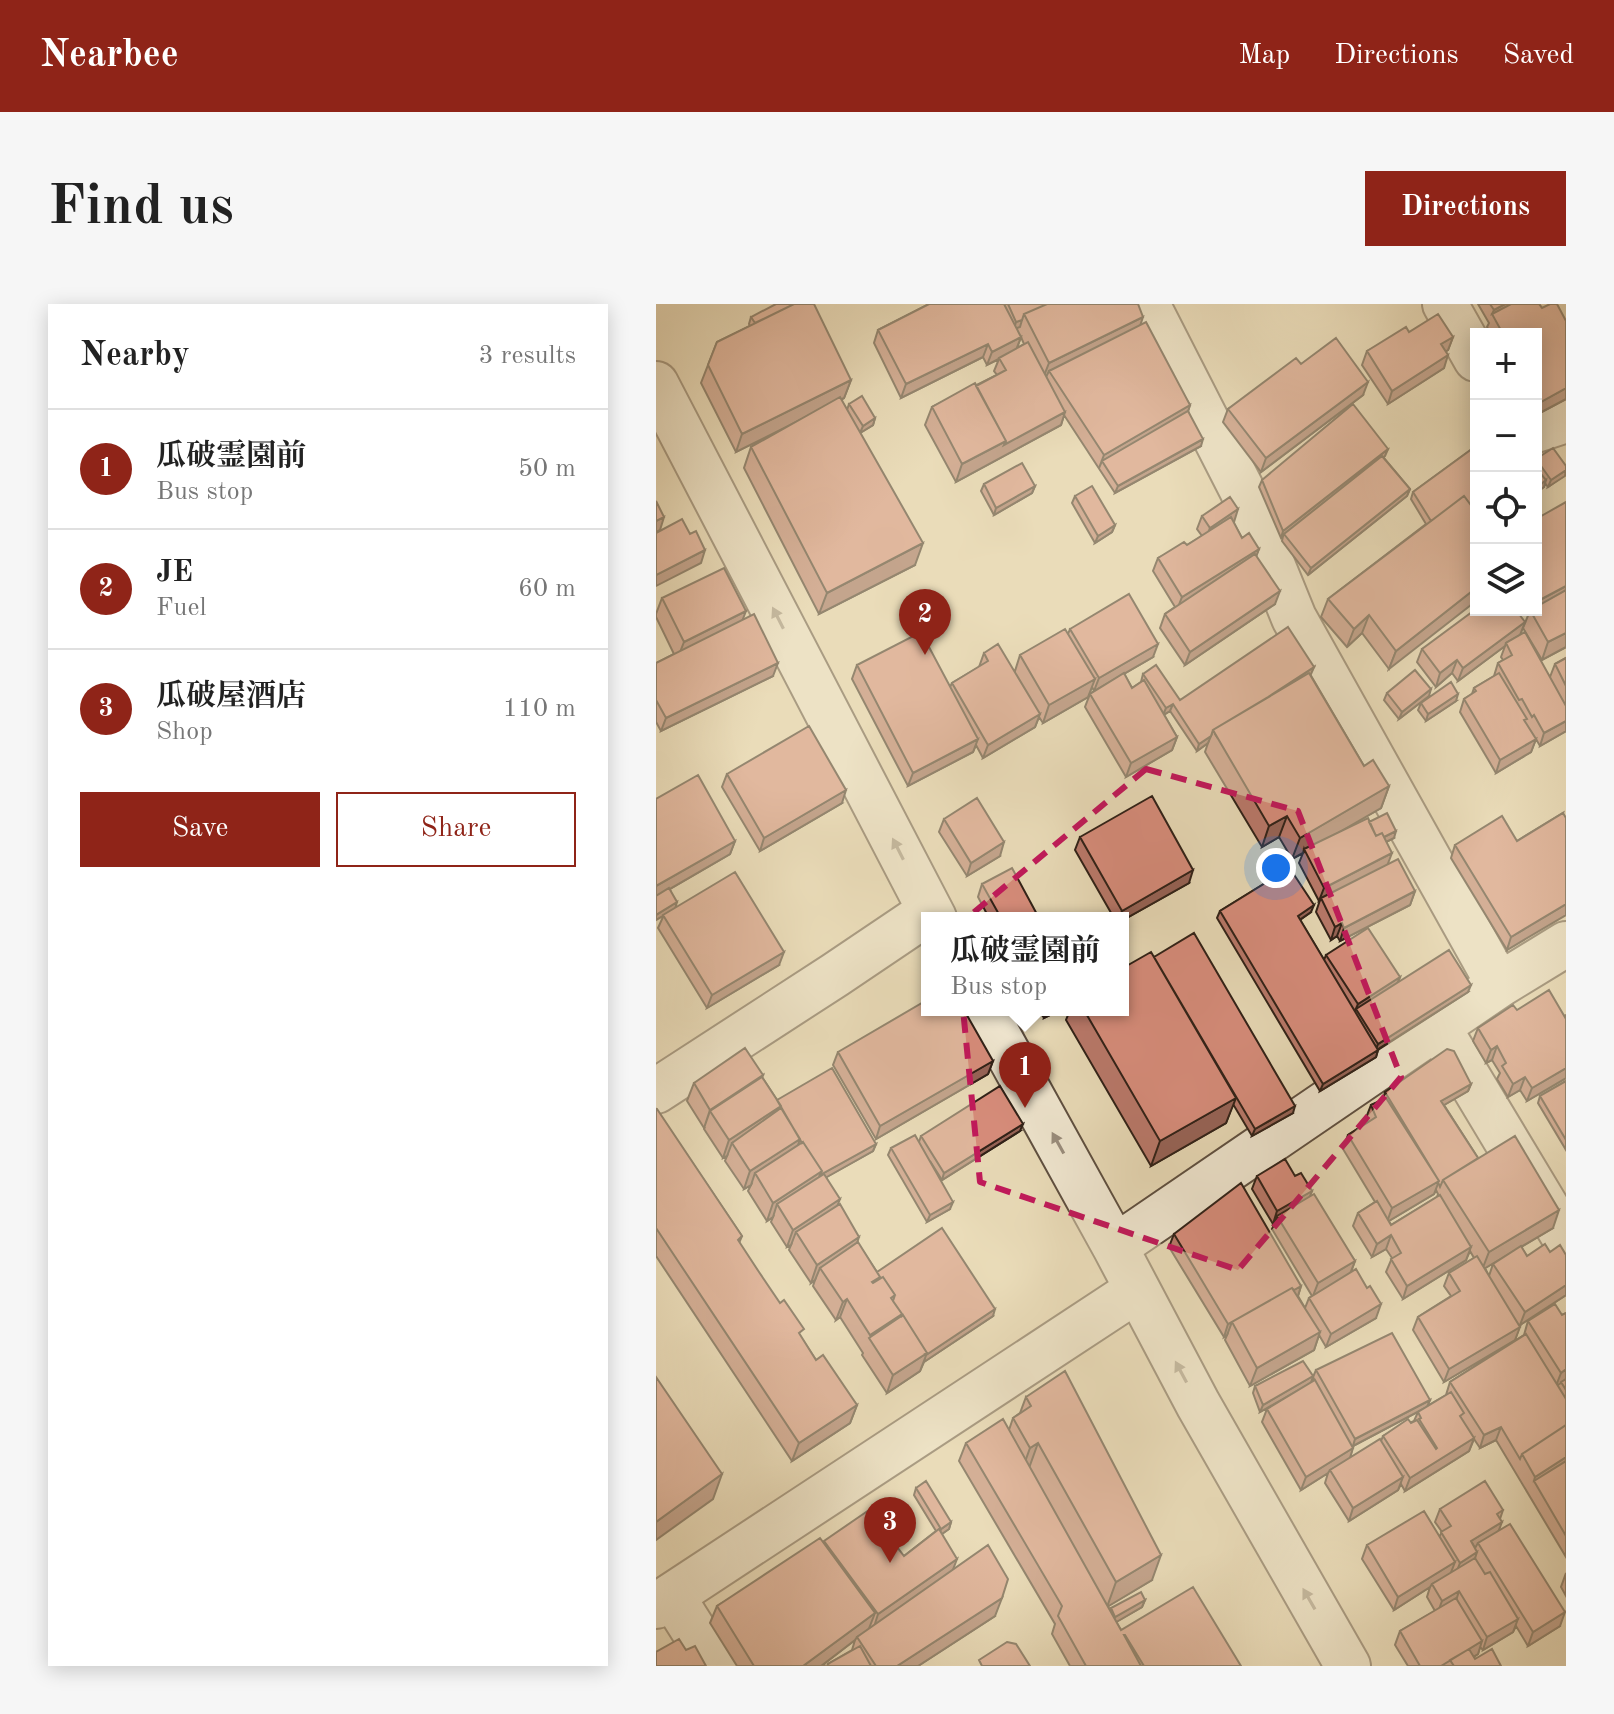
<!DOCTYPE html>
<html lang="en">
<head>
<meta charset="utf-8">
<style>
	body { margin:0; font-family:"Old Standard TT","Noto Serif JP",serif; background:#f6f6f6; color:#222 }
	.controls { position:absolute; right:24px; top:24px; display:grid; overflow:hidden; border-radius:0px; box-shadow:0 4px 20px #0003 }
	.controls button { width:72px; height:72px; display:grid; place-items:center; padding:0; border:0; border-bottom:2px solid #e0e0e0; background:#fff; color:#222; font:40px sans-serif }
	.you { position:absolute; left:620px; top:564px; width:28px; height:28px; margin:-20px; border:6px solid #fff; border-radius:50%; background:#1a73e8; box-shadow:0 0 0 12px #1a73e833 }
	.badge { display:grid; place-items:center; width:52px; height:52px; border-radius:50%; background:#8f2418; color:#fff; font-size:26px; font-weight:700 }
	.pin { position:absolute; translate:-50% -66px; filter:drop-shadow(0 2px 4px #0008) }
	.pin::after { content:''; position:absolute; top:42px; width:28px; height:24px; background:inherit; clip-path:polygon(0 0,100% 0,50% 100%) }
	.popup { position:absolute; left:265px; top:608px; width:208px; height:104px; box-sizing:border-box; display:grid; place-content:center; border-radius:0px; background:#fff; filter:drop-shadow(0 2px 6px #0005); font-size:26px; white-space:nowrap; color:#767676 }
	.popup b { font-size:30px; color:#222 }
	.popup::after { content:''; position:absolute; left:50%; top:100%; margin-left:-16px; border:16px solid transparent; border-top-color:#fff }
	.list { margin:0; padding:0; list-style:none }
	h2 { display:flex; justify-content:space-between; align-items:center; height:104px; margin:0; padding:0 32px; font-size:34px }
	h2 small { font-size:26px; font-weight:400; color:#767676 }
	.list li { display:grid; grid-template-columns:52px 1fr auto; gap:24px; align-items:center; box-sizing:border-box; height:120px; padding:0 32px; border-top:2px solid #e0e0e0 }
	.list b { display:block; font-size:30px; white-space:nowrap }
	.list p { margin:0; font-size:26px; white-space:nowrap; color:#767676 }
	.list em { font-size:26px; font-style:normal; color:#767676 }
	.actions { display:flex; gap:16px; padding:24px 32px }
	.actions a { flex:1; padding:18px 0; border:2px solid #8f2418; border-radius:0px; text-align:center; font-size:28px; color:#8f2418 }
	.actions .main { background:#8f2418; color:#fff }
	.icon { flex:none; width:44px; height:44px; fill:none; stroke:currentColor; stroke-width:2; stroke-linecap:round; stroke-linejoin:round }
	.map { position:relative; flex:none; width:910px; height:1362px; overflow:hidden; border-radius:0px }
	header { display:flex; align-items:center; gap:48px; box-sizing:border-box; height:112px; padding:0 40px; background:#8f2418; color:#fff }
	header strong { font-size:38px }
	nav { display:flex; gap:44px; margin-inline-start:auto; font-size:28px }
	.intro { display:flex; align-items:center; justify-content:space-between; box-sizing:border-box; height:192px; padding:0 48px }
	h1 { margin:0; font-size:56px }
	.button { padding:20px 36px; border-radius:0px; background:#8f2418; color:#fff; font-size:28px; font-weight:700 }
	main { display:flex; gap:48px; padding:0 48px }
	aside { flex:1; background:#fff; border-radius:0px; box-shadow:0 4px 20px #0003 }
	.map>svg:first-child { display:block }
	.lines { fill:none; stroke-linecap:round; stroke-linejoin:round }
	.minor-casing { stroke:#5e4f40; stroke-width:48 }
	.tertiary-casing { stroke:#5e4f40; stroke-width:48 }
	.minor { stroke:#f1e8d2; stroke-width:44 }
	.tertiary { stroke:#f1e8d2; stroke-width:44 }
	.wall { fill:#ba796b; stroke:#2f2017; stroke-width:2; fill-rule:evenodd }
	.shaded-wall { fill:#976357; stroke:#2f2017; stroke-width:2 }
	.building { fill:#d88d7c; stroke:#2f2017; stroke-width:2 }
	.oneway { fill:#9a8e7e }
	.marked { fill:none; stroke:#c2185b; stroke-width:6; stroke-dasharray:16 10; stroke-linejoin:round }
</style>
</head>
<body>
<header>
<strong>Nearbee</strong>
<nav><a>Map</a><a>Directions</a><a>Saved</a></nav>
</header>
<div class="intro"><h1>Find us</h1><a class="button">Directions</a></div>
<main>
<aside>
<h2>Nearby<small>3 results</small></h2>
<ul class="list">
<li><span class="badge">1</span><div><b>瓜破霊園前</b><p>Bus stop</p></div><em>50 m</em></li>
<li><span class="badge">2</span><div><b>JE</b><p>Fuel</p></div><em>60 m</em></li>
<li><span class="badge">3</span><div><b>瓜破屋酒店</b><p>Shop</p></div><em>110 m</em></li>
</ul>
<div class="actions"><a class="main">Save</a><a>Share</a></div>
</aside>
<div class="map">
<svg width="910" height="1362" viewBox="0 0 910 1362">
	<rect width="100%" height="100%" fill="#eadcb9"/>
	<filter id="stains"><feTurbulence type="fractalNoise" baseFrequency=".0025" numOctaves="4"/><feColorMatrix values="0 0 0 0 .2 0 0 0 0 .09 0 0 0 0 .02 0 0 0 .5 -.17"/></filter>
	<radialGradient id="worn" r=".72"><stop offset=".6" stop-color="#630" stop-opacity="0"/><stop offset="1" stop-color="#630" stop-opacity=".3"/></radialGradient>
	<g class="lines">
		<g class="minor-casing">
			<path id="minor" d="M491 0 586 186 638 314 843 681
				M789 0 820 55
				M0 80 278 614
				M880 126 910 116
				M328 706 459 943 542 1100 692 1362
				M782 723 910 936
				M0 787 179 671 274 607
				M459 943 843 681 910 640
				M16 1292 60 1362"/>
		</g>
		<g class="tertiary-casing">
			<path id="tertiary" d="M0 1302 481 986"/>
		</g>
		<use href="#minor" class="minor"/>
		<use href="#tertiary" class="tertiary"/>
	</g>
	<path class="wall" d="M273 0H482L484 21 534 101 532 107 545 142 459 189 408 111 405 121 300 178 269 121 276 103 341 71 338 67 343 55 331 61 327 53 245 94 218 39 222 26ZM365 33 368 40 361 44Z
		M822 0H883L886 4 910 17V95L880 111V30H835L831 23 833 19Z
		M95 13 195 76 188 94 185 96 191 106 193 100 219 114 217 121 204 129 259 261 163 310 88 164 95 143 130 123 80 148 45 79 61 38 94 22 93 20Z
		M753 28 797 33 792 46 790 47 788 64 732 100 706 61 711 47Z
		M645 60 707 91 605 168 567 118 572 105Z
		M820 142 733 365 706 329 691 343 665 313 672 295 770 220 755 195 757 188Z
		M732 145 727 153 754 185 751 192 652 271 626 237 627 232 625 234 603 183 606 176Z
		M880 155 910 162V170L892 183 889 179 888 183 880 189Z
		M328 180 379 182 376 189 338 211 325 187Z
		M419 192 459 221 456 228 439 239 416 199Z
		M546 212 577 218 586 234 603 245 600 252 619 300 529 361 504 324 509 310 519 303 497 267 502 254 531 241 546 232 541 225Z
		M6 294 86 316 117 372 5 427 0 418V359L18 350 0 313V310Z
		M871 306H880L910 343 886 356 867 324 873 309Z
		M869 318 864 331 894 373 899 360 910 354V427L884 442 880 435 875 448 840 469 804 408 808 395 816 390 818 384 838 372 842 359 847 356 845 353 849 342 802 377 796 369 780 383 761 358 766 345Z
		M414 325 497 353 468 370 476 384 485 378 487 370 524 396 658 363 654 370 708 462 733 482 725 504 684 527 713 518 738 534 730 538 732 560 759 587 754 601 684 637 681 632 675 636 660 608 664 596 663 597 643 559 647 549 636 555 623 533 606 543 549 448 552 439 541 447 514 407 508 411 521 433 516 446 470 473 429 403 434 390 438 387 436 383 432 393 387 419 383 413 379 423 327 454 320 441 317 448 252 482 196 375 201 361 294 383 296 379 323 363 328 349 359 367 364 351 412 330Z
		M731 389 773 392 743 415 728 396Z
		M800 397 770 417 762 406 765 399Z
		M71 470 186 499 104 547 66 483Z
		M0 495 79 537 74 550 14 585 19 604 123 661 51 704 2 624 7 613Z
		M907 509 851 646 795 554 799 541 861 537Z
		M288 515 344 552 311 572 283 528Z
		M424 533 533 579 467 616V614H458L419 546Z
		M613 563 655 608 644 616 668 656 670 651 744 673 742 679 812 688 722 746 720 753 664 787 561 614 564 607 614 576 610 570Z
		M326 580 383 614H333L322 593Z
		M498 653 637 809 596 832 577 800 570 819 495 862 410 716 414 706H467Z
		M383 706H404L388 714Z
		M861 706 908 712 910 711V774L871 797 864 786 852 793 841 775 844 769 836 756 830 759 817 737 822 724Z
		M182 748 337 757 332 770 220 835 177 761Z
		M107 771 106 773 121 796 220 840 217 847 170 873 182 902 201 938 221 968 337 1012 268 1058 264 1067 231 1089 206 1051 207 1049 184 1013 180 1016 157 982 159 976 155 979 133 946 135 941 131 943 115 918 117 913 111 917 92 887 95 881 88 885 69 857 71 852 67 854 48 825 49 823 48 824 31 797 38 779Z
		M910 777V846L882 799 884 792Z
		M815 780 812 787 788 801 822 854 897 924 865 943 871 952 894 948 910 951V991L864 1021 859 1036 788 1078 757 1026 762 1013 795 992 788 982 793 969 818 954 814 947 810 956 747 995 730 968 736 954 730 945 716 953 697 922 702 909 719 898 687 845 692 831 712 818 710 814 715 801 727 796 729 788ZM780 886 782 890 781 893 735 921 733 917 778 890ZM857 947 837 960 833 972 829 964Z
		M0 805 86 932 83 939 160 1056 201 1101 194 1119 136 1157 0 952Z
		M364 827 286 876 274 857 294 905 271 918 232 851 235 844 263 838 265 832Z
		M601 872H639L656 887 653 893 699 957 695 968 720 1014 670 1043 663 1031 658 1046 594 1082 569 1036 571 1031 568 1033 513 943 518 930 645 982 642 992 649 1004 653 994 656 992 616 925 619 919 617 920 596 885Z
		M910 1009V1253L840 1136 824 1144 818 1135 813 1147 749 1187 745 1180 742 1186 693 1217 669 1179 672 1169 645 1186 606 1118 611 1105 659 1077 657 1073 660 1066 774 1096 771 1102 790 1091 794 1078 868 1031 872 1017 906 1011ZM767 1105 762 1108 758 1117 727 1132 725 1137 694 1154 697 1142Z
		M657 1072 655 1079 604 1108 597 1089 599 1082Z
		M370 1093 496 1276 452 1302 454 1307 455 1304 489 1296 486 1303 460 1318 465 1326 585 1362H414L396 1330 399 1320 303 1157 310 1139 353 1126 357 1114 364 1109Z
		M260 1184 295 1218 293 1225 286 1230 297 1266 339 1312 262 1362H171L172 1360 196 1346 199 1336 168 1360 169 1362H81L54 1319 61 1302 167 1239 248 1252 280 1227 258 1191Z
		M784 1205 847 1206 844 1215 843 1226 904 1322 872 1342 860 1322 857 1328 827 1346 824 1343 822 1350 818 1353 819 1355 845 1362H752L739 1341 744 1327 779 1307 771 1293 774 1283 738 1306 706 1255 711 1241 783 1233 786 1228 779 1218Z
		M910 1269V1292L905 1283Z"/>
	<path class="shaded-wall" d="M849 0H869L836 10 838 6Z
		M487 13 481 31 393 67 389 75 386 77 393 59Z
		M366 16 364 23 358 25 360 18Z
		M365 33 360 46 331 61 336 48Z
		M797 33 792 46 780 53 785 40Z
		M332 40 327 53 245 94 250 80Z
		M792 51 788 64 732 100 736 87Z
		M195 76 188 94 80 148 86 130Z
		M712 78 707 91 605 168 610 154Z
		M910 84V95L880 111 883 99Z
		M534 101 530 114 446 157 443 164 448 151Z
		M409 108 405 121 300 178 306 160 350 137Z
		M219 114 217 121 204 129 207 122Z
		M547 135 545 142 459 189 462 182Z
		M732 145 729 152 629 231 628 230 625 234 627 227Z
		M910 166 909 172 892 183 895 176Z
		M890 176 888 183 880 189V184Z
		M379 182 376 189 338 211 340 204Z
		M754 185 751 192 652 271 655 264Z
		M582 205 578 218 549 237 554 224Z
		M8 213 4 226 0 228V217Z
		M459 221 456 228 439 239 442 232Z
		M267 239 259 261 163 310 171 289Z
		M603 245 598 258 521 306 526 293Z
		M49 246 45 259 0 282V271Z
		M910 282V292L880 306V298Z
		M820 284V297L733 365 740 347Z
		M624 287 619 300 529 361 534 348Z
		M90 307 83 325 21 356 28 338Z
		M713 311 706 329 691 343 698 325Z
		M869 318 864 331 850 339 849 342 802 377 807 364Z
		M910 329V343L886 356 892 338Z
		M502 340 497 353 438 387 443 374Z
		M801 356 796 369 780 383 784 369Z
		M122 359 117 372 5 427 10 414Z
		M658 363 655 370 561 433 559 430Z
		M439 375 432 393 387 419 393 401Z
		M775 385 773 392 743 415 746 408Z
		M802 390 800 397 770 417 772 410Z
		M517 400 514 407 507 411 510 404Z
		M384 410 379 423 327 454 332 441Z
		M910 417V427L884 442 888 429Z
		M555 432 552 439 541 447 543 440Z
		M521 433 516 446 470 473 475 459Z
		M322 435 317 448 252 482 257 469Z
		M880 435 875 448 840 469 844 456Z
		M733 482 725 504 649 548 648 545 647 549 636 555 644 534Z
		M190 486 186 499 104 547 108 534Z
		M631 512 623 533 606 543 613 522Z
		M740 527 738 534 716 545 718 538Z
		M79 537 74 550 0 593V582Z
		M348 538 344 552 311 572 315 559Z
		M736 549 731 562 663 597 668 584Z
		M537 566 533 579 467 616V614H463L466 607Z
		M759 587 754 601 684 637 688 624Z
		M21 598 19 605 0 616V611Z
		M910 600V611L851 646 855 633Z
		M658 601 655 608 639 619 642 612Z
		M686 619 681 632 675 636 679 623Z
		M128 648 123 661 51 704 56 691Z
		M744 673 741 680 699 707 702 700Z
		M815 681 812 688 719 747 722 740Z
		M391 706H404L388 714Z
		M841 742 836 756 830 759 835 746Z
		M722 746 720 753 664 787 667 780Z
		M337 757 332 770 220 835 224 822Z
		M910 764V774L871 797 876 784Z
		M107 771 100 789 54 807 48 824 54 806Z
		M869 773 864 786 852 793 857 780Z
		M815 780 812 787 783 804 785 797Z
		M580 794 570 819 495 862 504 837Z
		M125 802 118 820 76 839 71 852 67 854 73 836Z
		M639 802 637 809 596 832 599 825Z
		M367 820 364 827 286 876 288 869Z
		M144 835 138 853 99 869 95 881 88 885 94 867Z
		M220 840 217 847 162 878 164 871Z
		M166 867 159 885 121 900 117 913 111 917 117 899Z
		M783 877 778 890 731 918 736 904Z
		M656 887 651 900 621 912 619 919 617 920 621 907Z
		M184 895 177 913 140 928 135 941 131 943 137 926Z
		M297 898 294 905 271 918 274 911Z
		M903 906 897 924 826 966 833 948Z
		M735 931 730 945 716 953 721 940Z
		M203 933 197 951 164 964 159 976 155 979 161 961Z
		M815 943 810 956 747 995 751 982Z
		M699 957 694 970 657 992 662 979Z
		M910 981V991L864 1021 869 1008Z
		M645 982 641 995 576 1018Z
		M191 995 184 1013 180 1016 187 998Z
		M725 1000 720 1014 670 1043 675 1030Z
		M339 1005 337 1012 268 1058 270 1051Z
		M576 1018 571 1031 568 1033 572 1020Z
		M864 1023 859 1036 788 1078 793 1065Z
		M664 1028 658 1046 594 1082 601 1064Z
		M271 1049 264 1067 231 1089 237 1071Z
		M910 1065V1076L900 1082 905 1069Z
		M657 1072 655 1079 604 1108 607 1101Z
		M774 1096 771 1103 697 1142 699 1135Z
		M201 1101 194 1119 136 1157 143 1139Z
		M845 1123 840 1136 824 1144 828 1131Z
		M818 1134 813 1147 749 1187 754 1174Z
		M382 1139 373 1164 365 1169 374 1144Z
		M697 1144 693 1157 674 1166 672 1169 645 1186 650 1173Z
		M910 1153V1167L878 1177 879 1173Z
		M66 1170 57 1195 0 1236V1218Z
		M747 1173 742 1186 693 1217 697 1204Z
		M295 1218 293 1225 283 1232 285 1225Z
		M846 1218 841 1231 822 1239 819 1244 815 1237Z
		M821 1248 817 1261 799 1272 804 1259Z
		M505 1251 496 1276 451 1303 460 1278Z
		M301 1255 296 1268 218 1323 222 1310Z
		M799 1258 794 1271 776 1280 774 1283 738 1306 742 1293Z
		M803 1287 799 1300 781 1311 786 1297Z
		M346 1294 339 1312 262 1362H241Z
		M489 1296 486 1303 457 1320 459 1313Z
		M909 1308 904 1322 872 1342 877 1328Z
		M219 1309 212 1327 201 1333 199 1336 165 1362H147Z
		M862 1315 857 1328 827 1346 831 1333Z
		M826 1337 822 1350 802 1362 795 1356Z"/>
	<path class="building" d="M120 0H138L99 19 95 13Z
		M138 0H158L195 76 86 130 52 61 61 38Z
		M273 0H348L365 33 336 48 332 40 250 80 222 26Z
		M352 0H391L368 10 366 16 360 18Z
		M391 0H482L487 13 393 59 368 10Z
		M834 0H849L838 6Z
		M855 0H883L886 4 894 0H901L910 17V84L883 99 880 92V30H847L836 10Z
		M782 10 797 33 785 40 792 51 736 87 711 47 750 23 753 28Z
		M490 18 534 101 448 151 393 67Z
		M680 34 712 78 610 154 572 105 640 54 645 60Z
		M372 38 409 108 348 141 350 137 320 82 350 66 343 54Z
		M319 79 350 137 306 160 276 103Z
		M206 92 219 114 207 122 193 100Z
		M184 93 267 239 171 289 95 143Z
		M697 100 732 145 627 227 606 176Z
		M532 107 547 135 462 182 446 157Z
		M820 142V208L808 192 775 217 757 188Z
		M897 144 910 162V166L895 176 880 155Z
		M726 152 754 185 655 264 628 230Z
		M366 159 379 182 340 204 328 180Z
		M880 164 890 176 880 184Z
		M436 182 459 221 442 232 419 192Z
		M808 192 820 208V284L740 347 713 311 698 325 672 295Z
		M574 193 582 205 554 224 546 212Z
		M0 197 8 213 0 217Z
		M910 198V282L880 298V215Z
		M575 213 586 234 593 229 603 245 526 293 502 254 528 238 531 241Z
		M26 215 34 230 40 227 49 246 0 271V229Z
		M599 250 624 287 534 348 509 310Z
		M68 264 90 307 28 338 6 294Z
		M910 286V329L892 338 874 306H880V303Z
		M473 290 502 340 443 374 414 325Z
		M820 305V306H860L869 318 807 364 801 356 784 369 766 345Z
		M98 310 122 359 10 414 0 396V359Z
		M632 323 658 363 612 393 557 426 555 432 543 440 517 400 510 404 487 370 500 361 524 396Z
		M409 325 439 375 393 401 364 351Z
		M265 328 322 435 257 469 201 361Z
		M869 328 910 402V417L888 429 878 411 876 413 866 395 863 396 842 359 856 351 850 339Z
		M342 340 384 410 332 441 296 379 332 357 328 349Z
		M910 354V382L899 360Z
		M759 366 775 385 746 408 731 389Z
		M468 369 476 384 488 376 521 433 475 459 434 390Z
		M653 369 708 462 717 456 733 482 644 534 631 512 613 522 557 426Z
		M843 369 871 415 868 416 880 435 844 456 808 395 820 387 818 384Z
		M795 378 802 390 772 410 765 399Z
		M153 422 190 486 108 534 71 470Z
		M42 471 79 537 0 582V495Z
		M496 492 537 566 466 607 424 533Z
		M321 494 348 538 315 559 288 515Z
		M731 509 740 527 728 533 726 529 720 532 713 518Z
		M907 509 910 514V600L855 633 799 541 846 512 861 537Z
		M712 514 720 532 726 529 736 549 668 584 648 545Z
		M627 554 658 601 642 612 722 746 667 780 564 607 619 573 613 563Z
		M742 555 759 587 688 624 686 619 679 623 665 594Z
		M356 564 383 614H345L326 580Z
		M79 568 128 648 56 691 7 611Z
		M13 584 21 598 0 611V592Z
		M712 624 744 673 702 700 670 651Z
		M538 629 639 802 599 825 498 653Z
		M793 646 815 681 722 740 700 705Z
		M495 648 580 794 504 837 428 706H467V664Z
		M893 686 910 715V764L876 784 869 773 857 780 846 762 850 759 841 742 835 746 822 724 857 701 861 706Z
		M271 696V706H308L337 757 224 822 182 748Z
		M89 744 107 771 54 806 38 779Z
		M791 745 798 747 815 780 785 797 822 854 787 876 784 883 782 878 783 877 729 788Z
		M176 764 220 840 164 871 166 867 147 838 146 839 121 796Z
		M106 773 125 802 73 836 54 807Z
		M910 777V836L884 792Z
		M344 782 367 820 288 869 265 832Z
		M730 794 783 877 736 904 692 831 720 813 715 801Z
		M125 804 144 835 94 867 76 839Z
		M0 805H1L86 932 82 936 103 968 124 999 128 996 148 1025 143 1029 160 1056 167 1051 201 1101 143 1139 0 924Z
		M259 831 297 898 274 911 235 844Z
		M859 832 903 906 833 948 787 876Z
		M147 838 166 867 117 899 99 869Z
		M629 855 639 872 645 869 656 887 621 907 601 872Z
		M168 870 184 895 137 926 121 900Z
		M585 879 645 982 638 986 636 984 572 1020 518 930Z
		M658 890 699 957 662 979 621 912Z
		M784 891 815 943 751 982 735 955 745 949 735 931 721 940 702 909 721 897 735 921Z
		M184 900 203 933 161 961 140 928Z
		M286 924 339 1005 270 1051 269 1050 271 1049 247 1011 245 1013 246 1010 237 997 239 991 227 973 223 975 224 973 221 968Z
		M202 938 224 973 216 978 217 979 227 973 239 991 235 994 246 1010 214 1031 191 995 187 998 164 964Z
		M889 940 894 948 904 941 910 951V981L869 1008 837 960 865 942 871 952Z
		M821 952 864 1023 793 1065 762 1013 804 987 793 969Z
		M700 965 711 984 714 982 725 1000 675 1030 653 994Z
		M636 984 664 1028 601 1064 576 1018Z
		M899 1000 906 1011 910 1009V1065L905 1069 872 1017Z
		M247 1011 271 1049 237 1071 213 1034Z
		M736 1029 774 1096 699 1135 660 1066Z
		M870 1030 910 1095V1121L866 1150 864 1155 845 1123 828 1131 794 1078Z
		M647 1057 657 1072 607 1101 599 1082Z
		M409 1067 505 1251 460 1278 382 1139 374 1144 357 1114 375 1102 370 1093Z
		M0 1073 66 1170 0 1218Z
		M910 1075V1086L905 1078Z
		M659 1076 697 1144 650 1173 611 1105Z
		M795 1088 808 1109 804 1112 818 1134 754 1174 727 1132 752 1115 755 1119 761 1116 780 1145 781 1144 763 1115 765 1114 762 1108Z
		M347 1115 465 1326 537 1283 585 1362H488L469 1331H468L485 1362H430L402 1312 406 1302 310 1139Z
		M910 1121V1153L879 1173 866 1150Z
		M724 1135 747 1173 697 1204 674 1166Z
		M910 1157V1232L878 1177Z
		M270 1177 295 1218 285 1225 260 1184Z
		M829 1177 847 1206 841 1210 846 1218 815 1237 821 1248 804 1259 785 1228 795 1222 784 1205Z
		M213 1206 248 1252 283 1225 301 1255 222 1310 168 1237Z
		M768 1207 799 1258 742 1293 711 1241Z
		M854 1220 909 1308 877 1328 822 1239Z
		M164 1234 219 1309 147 1362H98L61 1302Z
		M332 1241 352 1275 346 1294 241 1362H220L201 1333Z
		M819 1254 829 1270 834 1268 862 1315 831 1333 803 1287 786 1297 776 1280Z
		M485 1288 489 1296 459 1313 455 1304Z
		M800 1294 826 1337 785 1362H764L744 1327Z
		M23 1335 30 1346 39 1342 50 1362H0V1348Z
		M351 1338 360 1340 374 1362H326L323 1356Z
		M204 1342 215 1362H173L172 1360Z
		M813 1345 819 1355 836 1345 845 1362H798L794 1356Z"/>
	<defs><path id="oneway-solid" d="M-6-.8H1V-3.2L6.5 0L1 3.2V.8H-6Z" transform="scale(2)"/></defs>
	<g class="oneway">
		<use href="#oneway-solid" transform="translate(122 314) rotate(-117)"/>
		<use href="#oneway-solid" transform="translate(242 545) rotate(-117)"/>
		<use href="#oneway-solid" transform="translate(402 839) rotate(-119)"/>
		<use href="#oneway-solid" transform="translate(525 1068) rotate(-118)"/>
		<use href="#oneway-solid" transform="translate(653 1295) rotate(-120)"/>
	</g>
	<path d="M0 0H910V1362H0ZM490 465 642 507 745 773 582 966 324 878 299 624Z" fill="#eadcb9" fill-opacity=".55" fill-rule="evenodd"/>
	<path class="marked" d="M490 465 642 507 745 773 582 966 324 878 299 624Z"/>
	<rect width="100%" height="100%" filter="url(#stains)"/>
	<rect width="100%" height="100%" fill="url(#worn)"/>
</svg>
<div class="controls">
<button>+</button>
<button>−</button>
<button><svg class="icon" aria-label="locate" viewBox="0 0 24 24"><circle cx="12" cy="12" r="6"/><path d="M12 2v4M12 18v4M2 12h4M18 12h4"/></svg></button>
<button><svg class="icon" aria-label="layers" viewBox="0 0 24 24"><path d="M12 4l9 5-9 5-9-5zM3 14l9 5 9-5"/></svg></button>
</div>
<div class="you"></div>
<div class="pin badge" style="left:369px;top:804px">1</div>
<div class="popup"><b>瓜破霊園前</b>Bus stop</div>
<div class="pin badge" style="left:269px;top:351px">2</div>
<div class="pin badge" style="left:234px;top:1259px">3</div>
</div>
</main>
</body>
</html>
